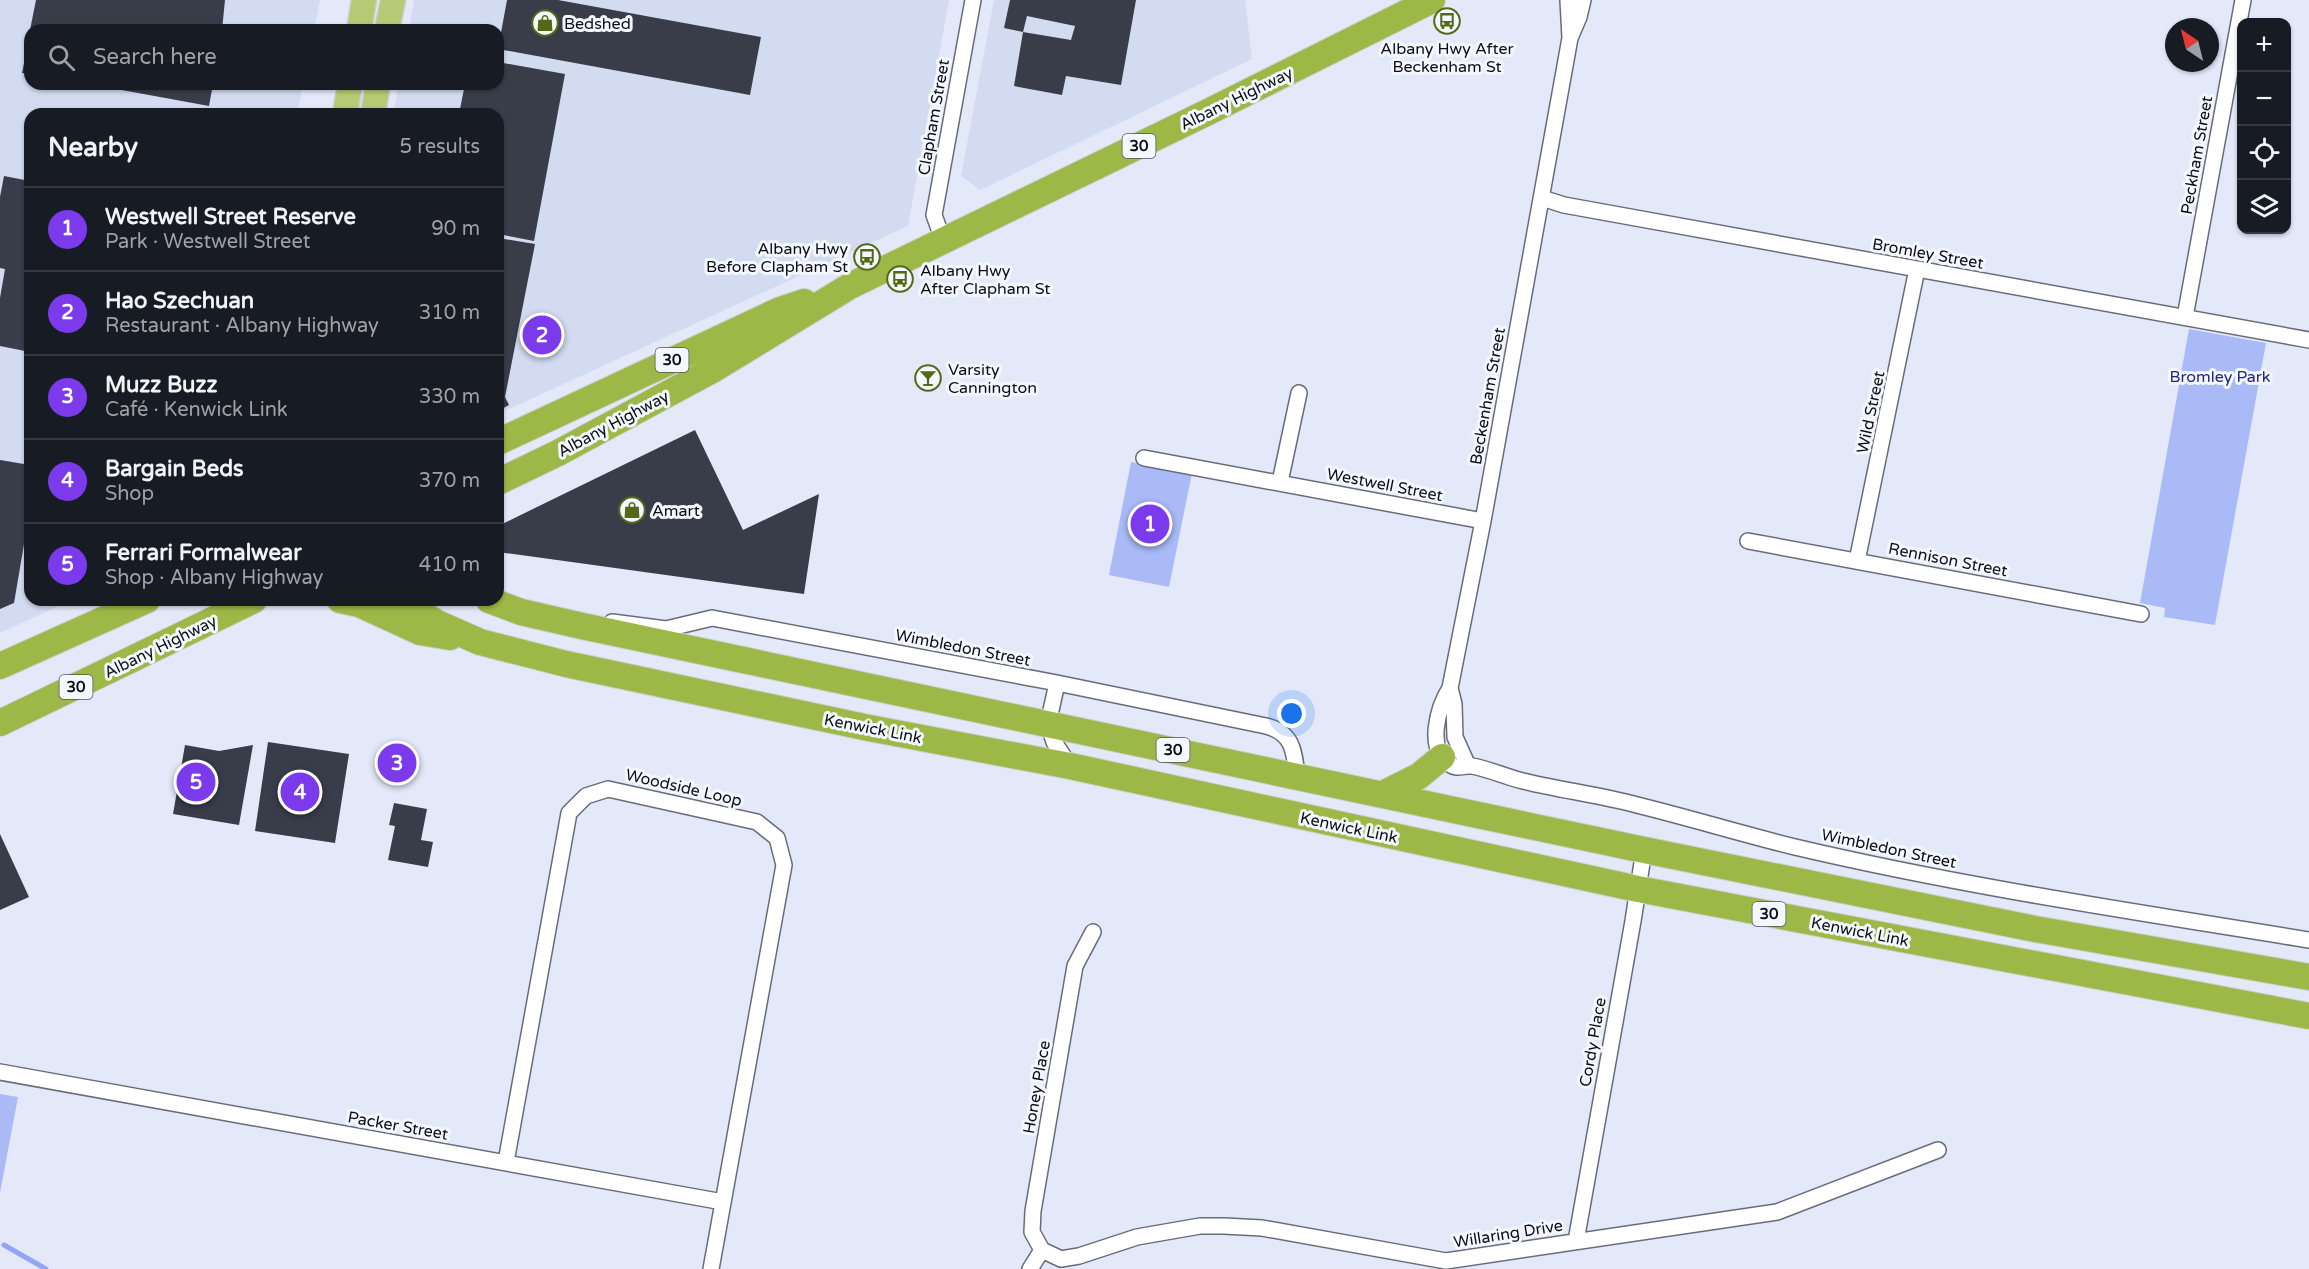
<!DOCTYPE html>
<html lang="en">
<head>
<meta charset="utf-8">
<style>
	body { margin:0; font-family:"Varela Round",sans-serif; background:#242831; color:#f1f3f6 }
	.controls { position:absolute; right:18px; top:18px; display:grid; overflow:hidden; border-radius:12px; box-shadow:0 2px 4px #0004 }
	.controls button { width:54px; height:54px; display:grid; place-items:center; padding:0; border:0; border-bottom:2px solid #363941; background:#171b24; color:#f1f3f6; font:30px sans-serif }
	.compass { position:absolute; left:2165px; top:18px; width:54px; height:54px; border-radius:50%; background:#171b24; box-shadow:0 2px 4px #0004; rotate:325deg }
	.you { position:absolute; left:1292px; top:714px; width:21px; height:21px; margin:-15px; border:4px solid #fff; border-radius:50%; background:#1a73e8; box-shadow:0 0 0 9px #1a73e833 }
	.badge { display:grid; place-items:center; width:39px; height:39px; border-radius:50%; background:#7c3aed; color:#fff; font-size:20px; font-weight:700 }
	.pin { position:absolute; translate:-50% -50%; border:3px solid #fff; box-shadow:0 2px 6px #0006 }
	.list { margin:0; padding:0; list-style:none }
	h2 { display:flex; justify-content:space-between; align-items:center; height:78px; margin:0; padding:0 24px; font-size:26px }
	h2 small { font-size:20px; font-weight:400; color:#9ea1a6 }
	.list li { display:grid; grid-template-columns:39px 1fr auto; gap:18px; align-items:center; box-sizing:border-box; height:84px; padding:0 24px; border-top:2px solid #363941 }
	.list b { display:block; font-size:22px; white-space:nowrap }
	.list p { margin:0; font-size:20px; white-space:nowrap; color:#9ea1a6 }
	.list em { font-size:20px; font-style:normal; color:#9ea1a6 }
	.icon { flex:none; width:33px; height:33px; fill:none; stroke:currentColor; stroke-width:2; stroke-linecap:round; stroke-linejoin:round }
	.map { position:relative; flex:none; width:2309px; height:1269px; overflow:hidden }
	.search { position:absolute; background:#171b24; box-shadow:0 2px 4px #0004; left:24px; top:24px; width:480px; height:66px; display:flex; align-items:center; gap:15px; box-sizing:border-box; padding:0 21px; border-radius:18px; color:#9ea1a6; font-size:22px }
	.panel { position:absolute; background:#171b24; box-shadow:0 2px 4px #0004; left:24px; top:108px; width:480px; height:498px; border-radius:18px }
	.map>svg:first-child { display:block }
	.built { fill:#d3dbf1 }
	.green { fill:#a9baf6 }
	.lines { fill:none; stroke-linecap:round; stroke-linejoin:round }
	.stream { stroke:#90a6f6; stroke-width:5 }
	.building { fill:#393d4a }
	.minor-casing { stroke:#686c7a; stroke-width:18 }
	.primary-casing { stroke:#cecfd0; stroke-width:27 }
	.trunk-casing { stroke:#cecfd0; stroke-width:28 }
	.minor { stroke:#fff; stroke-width:15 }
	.primary { stroke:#b5ca74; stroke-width:24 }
	.trunk { stroke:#9cb846; stroke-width:26 }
	.labels { text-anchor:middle; stroke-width:6; stroke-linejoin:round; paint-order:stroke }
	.shield { fill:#f4f7fd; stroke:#525459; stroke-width:1.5 }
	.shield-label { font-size:15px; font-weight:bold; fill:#0c0e13 }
	.poi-label { font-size:16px; fill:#0c0e13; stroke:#f4f7fd; text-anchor:start }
	.street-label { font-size:16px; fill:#0c0e13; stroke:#f4f7fd }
	.park-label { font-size:16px; fill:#1f2680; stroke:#f4f7fd }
</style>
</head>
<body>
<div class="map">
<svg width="2309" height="1269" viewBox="0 0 2309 1269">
	<rect width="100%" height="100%" fill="#e4e9fa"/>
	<path class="built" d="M0 0H320L314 30H30V84H303L297 114H30V600H72L0 633Z
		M414 0H949L908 226 498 414V114H393L399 84H498V30H409Z
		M994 0H1245L1252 59 980 190 961 176Z"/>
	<path class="green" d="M2189 329 2266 343 2215 625 2164 617 2165 608 2140 603Z
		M1131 462 1192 473 1169 587 1109 575Z
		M0 1094 18 1097 0 1193Z"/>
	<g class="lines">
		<path class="stream" d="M4 1245 46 1269"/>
	</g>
	<path class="building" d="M36 0H225L222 30H30Z
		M507 0H558L761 37 750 95 498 49Z
		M1010 0H1136L1121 85 1066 76 1062 95 1014 86 1023 32 1071 40 1075 26 1027 16 1023 32 1004 28Z
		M29 38H30V75L22 73Z
		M498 62 565 74 534 241 498 234V114H459L465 84H498Z
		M89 84H213L209 106Z
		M4 176 30 181V352L0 346V298L5 269 0 268V197Z
		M498 238 535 244 505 397 509 405 498 411Z
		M695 430 743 530 819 494 804 594 498 552V526Z
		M0 460 30 465V509L14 603 0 609Z
		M268 742 349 754 335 843 255 831Z
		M185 745 219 751 253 745 239 825 173 814Z
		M394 803 427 809 421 840 433 842 428 867 388 860 395 826 389 825Z
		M0 834 29 897 0 910Z"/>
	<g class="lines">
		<g class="minor-casing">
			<path id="minor" d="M1568 0 1570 38
				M1583 0 1579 17 1570 38 1483 521 1450 688C1438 707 1426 748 1449 764 1458 770 1463 765 1472 766 1489 769 1506 777 1523 781 1560 790 1599 795 1637 805 1690 818 1742 834 1795 847 1965 887 2137 912 2309 940
				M1542 198 1564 205 2309 340
				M943 240 934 215 973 0
				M2185 317 2243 0
				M1144 458 1483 521
				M1280 482 1299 393
				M1748 541 2141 614
				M1857 561 1917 269
				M612 622 666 629 712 618 1057 683 1266 726C1293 733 1294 751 1297 775
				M1057 683 1048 724 1054 742 1070 766
				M1450 688 1454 704 1455 737 1468 766
				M0 1072 723 1202
				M506 1162 569 813 586 796 608 789 757 822 777 838 784 865 711 1269
				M1576 1241 1633 921 1644 850
				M1042 1250 1061 1259 1079 1256 1137 1237 1200 1226H1224L1262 1228 1446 1261 1777 1212 1938 1150
				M1042 1250 1032 1232 1033 1211 1075 966 1093 932
				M1030 1269 1042 1250"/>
		</g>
		<g class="primary-casing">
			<path id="primary" d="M359 30 364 0
				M387 30 393 0
				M345 114 350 84
				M373 114 378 84"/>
		</g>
		<g class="trunk-casing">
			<path id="trunk" d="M498 442 780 310 804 302
				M498 482 558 453 714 369 850 286 1206 113 1432 0
				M340 600 359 604 420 632 450 637
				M400 600 437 623 480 642 566 664 869 728 1070 766 1638 889 2309 1016
				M489 600 521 612 582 626 1644 850 2035 929 2309 977
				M0 666 147 600
				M0 723 254 600
				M1383 794 1419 776 1442 757"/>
		</g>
		<use href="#minor" class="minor"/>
		<use href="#primary" class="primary"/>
		<use href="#trunk" class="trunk"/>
	</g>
	<defs>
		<g id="bus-ring" transform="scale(1.35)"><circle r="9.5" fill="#f4f7fd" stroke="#546918" stroke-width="1.5"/><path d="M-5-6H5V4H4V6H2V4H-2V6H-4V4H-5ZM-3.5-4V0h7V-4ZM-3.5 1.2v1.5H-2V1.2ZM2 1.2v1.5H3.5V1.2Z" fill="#546918"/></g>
		<g id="shop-ring" transform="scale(1.35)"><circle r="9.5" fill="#f4f7fd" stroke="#546918" stroke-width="1.5"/><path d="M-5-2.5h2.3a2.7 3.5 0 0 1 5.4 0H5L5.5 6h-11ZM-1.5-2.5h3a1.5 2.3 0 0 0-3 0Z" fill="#546918"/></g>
		<g id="bar-ring" transform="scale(1.35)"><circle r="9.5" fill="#f4f7fd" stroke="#546918" stroke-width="1.5"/><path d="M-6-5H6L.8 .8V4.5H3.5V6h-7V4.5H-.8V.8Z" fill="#546918"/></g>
	</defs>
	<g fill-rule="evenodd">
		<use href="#bus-ring" x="1447" y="21"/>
		<use href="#shop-ring" x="545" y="23"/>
		<use href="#bus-ring" x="867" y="257"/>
		<use href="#bus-ring" x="900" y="279"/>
		<use href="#bar-ring" x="928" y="378"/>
		<use href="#shop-ring" x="632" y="510"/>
	</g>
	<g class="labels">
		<g class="shield">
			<rect x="1122.5" y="134" width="33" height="24" rx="4.5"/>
			<rect x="655.5" y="348" width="33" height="24" rx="4.5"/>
			<rect x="59.5" y="675" width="33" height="24" rx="4.5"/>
			<rect x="1156.5" y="738" width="33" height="24" rx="4.5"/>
			<rect x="1752.5" y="902" width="33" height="24" rx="4.5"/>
		</g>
		<g class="shield-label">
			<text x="1139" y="151">30</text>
			<text x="672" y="365">30</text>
			<text x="76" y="692">30</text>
			<text x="1173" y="755">30</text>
			<text x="1769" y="919">30</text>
		</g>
		<g class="poi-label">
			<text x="564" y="29">Bedshed</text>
			<text x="1447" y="54" text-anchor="middle">Albany Hwy After<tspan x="1447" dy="18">Beckenham St</tspan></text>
			<text x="848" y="254" text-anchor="end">Albany Hwy<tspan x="848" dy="18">Before Clapham St</tspan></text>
			<text x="920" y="276">Albany Hwy<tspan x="920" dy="18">After Clapham St</tspan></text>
			<text x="948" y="375">Varsity<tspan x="948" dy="18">Cannington</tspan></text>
			<text x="652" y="516">Amart</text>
		</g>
		<g class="street-label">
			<text transform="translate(1236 98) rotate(-26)" y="6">Albany Highway</text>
			<text transform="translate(933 117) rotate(-80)" y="6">Clapham Street</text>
			<text transform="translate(2196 155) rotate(-80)" y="6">Peckham Street</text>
			<text transform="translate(1928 253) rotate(10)" y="6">Bromley Street</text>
			<text transform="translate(1487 396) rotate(-80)" y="6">Beckenham Street</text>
			<text transform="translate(1870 412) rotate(-78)" y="6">Wild Street</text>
			<text transform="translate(613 423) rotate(-28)" y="6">Albany Highway</text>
			<text transform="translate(1385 484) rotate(11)" y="6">Westwell Street</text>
			<text transform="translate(1948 559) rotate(11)" y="6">Rennison Street</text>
			<text transform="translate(160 646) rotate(-26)" y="6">Albany Highway</text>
			<text transform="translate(963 647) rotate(11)" y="6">Wimbledon Street</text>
			<text transform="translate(873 728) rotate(11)" y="6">Kenwick Link</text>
			<text transform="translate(684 787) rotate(13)" y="6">Woodside Loop</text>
			<text transform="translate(1349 827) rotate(12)" y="6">Kenwick Link</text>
			<text transform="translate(1889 848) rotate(12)" y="6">Wimbledon Street</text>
			<text transform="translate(1860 931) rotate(11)" y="6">Kenwick Link</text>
			<text transform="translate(1592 1042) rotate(-80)" y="6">Cordy Place</text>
			<text transform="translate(1036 1087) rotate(-80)" y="6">Honey Place</text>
			<text transform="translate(398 1125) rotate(10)" y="6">Packer Street</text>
			<text transform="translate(1508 1233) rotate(-9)" y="6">Willaring Drive</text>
		</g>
		<g class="park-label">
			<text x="2220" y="382">Bromley Park</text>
		</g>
	</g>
</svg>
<div class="controls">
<button>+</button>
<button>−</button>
<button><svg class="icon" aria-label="locate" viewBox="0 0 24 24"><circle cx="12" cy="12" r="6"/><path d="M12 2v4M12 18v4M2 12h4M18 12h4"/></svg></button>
<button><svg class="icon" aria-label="layers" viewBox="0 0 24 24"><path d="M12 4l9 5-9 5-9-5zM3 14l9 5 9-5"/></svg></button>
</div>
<svg class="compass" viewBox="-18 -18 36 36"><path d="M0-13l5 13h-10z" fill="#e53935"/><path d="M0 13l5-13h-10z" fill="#9ea1a6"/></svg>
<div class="you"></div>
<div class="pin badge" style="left:1150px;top:524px">1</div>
<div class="pin badge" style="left:542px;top:335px">2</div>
<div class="pin badge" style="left:397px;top:763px">3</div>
<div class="pin badge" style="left:300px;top:792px">4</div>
<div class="pin badge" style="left:196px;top:782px">5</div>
<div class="search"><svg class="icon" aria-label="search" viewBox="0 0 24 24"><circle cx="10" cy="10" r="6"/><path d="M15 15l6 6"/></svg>Search here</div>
<section class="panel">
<h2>Nearby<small>5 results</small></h2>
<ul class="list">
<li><span class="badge">1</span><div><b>Westwell Street Reserve</b><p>Park · Westwell Street</p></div><em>90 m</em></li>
<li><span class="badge">2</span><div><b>Hao Szechuan</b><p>Restaurant · Albany Highway</p></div><em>310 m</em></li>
<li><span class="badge">3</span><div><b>Muzz Buzz</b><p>Café · Kenwick Link</p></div><em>330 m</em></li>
<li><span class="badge">4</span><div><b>Bargain Beds</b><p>Shop</p></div><em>370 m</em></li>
<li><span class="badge">5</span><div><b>Ferrari Formalwear</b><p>Shop · Albany Highway</p></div><em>410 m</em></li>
</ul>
</section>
</div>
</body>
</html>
